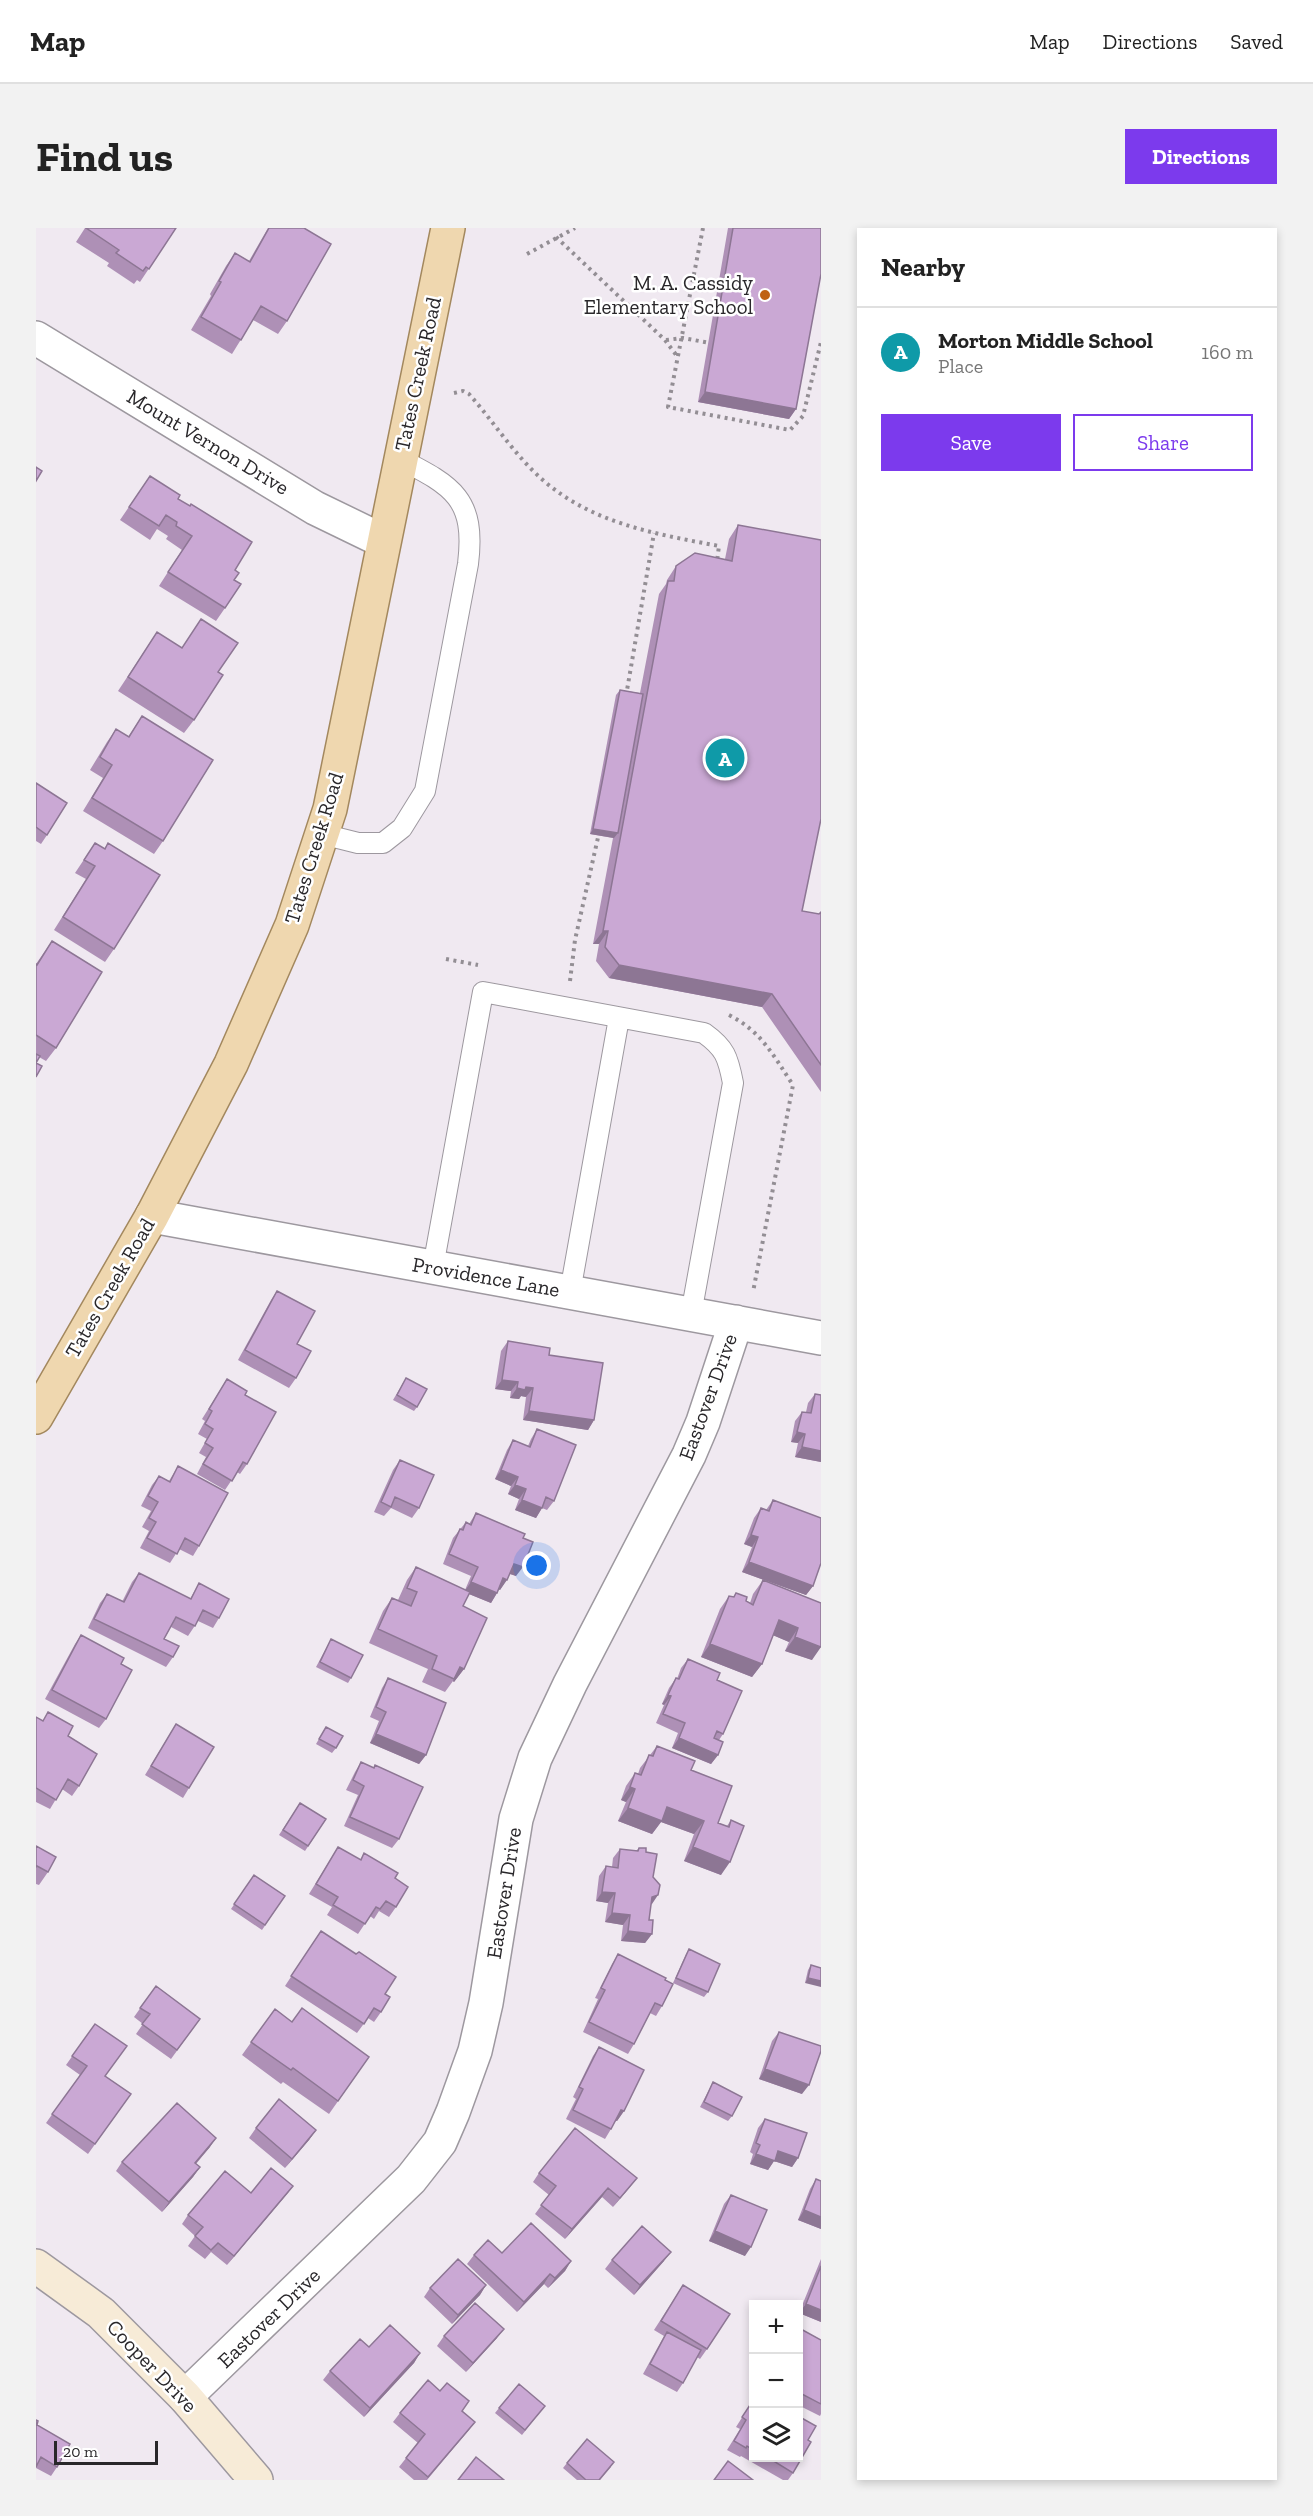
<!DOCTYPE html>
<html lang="en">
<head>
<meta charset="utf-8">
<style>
	body { margin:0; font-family:"Zilla Slab",serif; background:#f2f2f2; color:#222 }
	.controls { position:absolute; right:18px; bottom:18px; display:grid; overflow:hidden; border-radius:0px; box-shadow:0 3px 9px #0003 }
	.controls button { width:54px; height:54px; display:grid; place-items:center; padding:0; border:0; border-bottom:2px solid #e0e0e0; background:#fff; color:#222; font:30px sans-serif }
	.scale { position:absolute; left:18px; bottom:15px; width:104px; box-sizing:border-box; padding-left:6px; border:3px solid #29272a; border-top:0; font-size:16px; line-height:21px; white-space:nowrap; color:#29272a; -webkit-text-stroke:4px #fff; paint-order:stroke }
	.you { position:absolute; left:501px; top:1338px; width:21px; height:21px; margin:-15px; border:4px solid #fff; border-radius:50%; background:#1a73e8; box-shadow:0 0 0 9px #1a73e833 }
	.badge { display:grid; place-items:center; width:39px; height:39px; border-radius:50%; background:#7c3aed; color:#fff; font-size:20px; font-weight:700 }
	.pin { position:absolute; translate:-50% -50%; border:3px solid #fff; box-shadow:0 2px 6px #0006 }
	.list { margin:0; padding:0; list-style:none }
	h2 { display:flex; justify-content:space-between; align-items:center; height:78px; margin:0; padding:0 24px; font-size:26px }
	h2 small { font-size:20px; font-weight:400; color:#767676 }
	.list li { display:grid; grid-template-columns:39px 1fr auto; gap:18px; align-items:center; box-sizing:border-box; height:90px; padding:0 24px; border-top:2px solid #e0e0e0 }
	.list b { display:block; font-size:22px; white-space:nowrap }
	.list p { margin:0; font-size:20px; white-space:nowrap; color:#767676 }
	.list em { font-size:20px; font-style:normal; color:#767676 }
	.actions { display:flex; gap:12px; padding:18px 24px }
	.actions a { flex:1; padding:14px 0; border:2px solid #7c3aed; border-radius:0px; text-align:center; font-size:21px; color:#7c3aed }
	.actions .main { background:#7c3aed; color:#fff }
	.icon { flex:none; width:33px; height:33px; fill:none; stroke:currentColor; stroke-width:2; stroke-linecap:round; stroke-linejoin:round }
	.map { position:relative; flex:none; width:785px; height:2252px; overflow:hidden; border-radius:0px }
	header { display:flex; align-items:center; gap:36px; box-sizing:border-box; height:84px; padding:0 30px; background:#fff; border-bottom:2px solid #e0e0e0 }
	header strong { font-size:28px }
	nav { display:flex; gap:33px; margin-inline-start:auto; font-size:21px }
	.intro { display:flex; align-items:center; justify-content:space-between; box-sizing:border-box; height:144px; padding:0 36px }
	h1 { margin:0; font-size:42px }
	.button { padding:15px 27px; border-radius:0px; background:#7c3aed; color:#fff; font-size:21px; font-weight:700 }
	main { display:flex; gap:36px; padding:0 36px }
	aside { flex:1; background:#fff; border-radius:0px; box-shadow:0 3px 9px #0003 }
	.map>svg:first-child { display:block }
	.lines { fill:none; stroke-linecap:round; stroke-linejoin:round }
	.lane-casing { stroke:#9d989f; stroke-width:22 }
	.street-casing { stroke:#9d989f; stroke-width:36 }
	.secondary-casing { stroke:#9d989f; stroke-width:36 }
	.primary-casing { stroke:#a3885e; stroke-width:36 }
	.path { stroke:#938e94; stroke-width:4; stroke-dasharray:3 4.5; stroke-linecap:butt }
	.lane { stroke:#fff; stroke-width:20 }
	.street { stroke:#fff; stroke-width:33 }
	.secondary { stroke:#f7ebd7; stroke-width:33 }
	.primary { stroke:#efd7af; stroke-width:33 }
	.wall { fill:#ae90b6 }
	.shaded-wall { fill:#8d7694 }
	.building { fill:#caa8d4; stroke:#8d7694; stroke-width:1.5 }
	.poi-dot { fill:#bf6213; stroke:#fff; stroke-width:2 }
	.labels { text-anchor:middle; stroke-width:5; stroke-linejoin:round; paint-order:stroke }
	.poi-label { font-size:21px; fill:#29272a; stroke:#fff; text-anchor:end }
	.street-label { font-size:21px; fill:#29272a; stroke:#fff }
</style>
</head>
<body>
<header>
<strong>Map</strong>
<nav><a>Map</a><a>Directions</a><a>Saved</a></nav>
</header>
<div class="intro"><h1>Find us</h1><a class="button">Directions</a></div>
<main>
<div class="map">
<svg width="785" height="2252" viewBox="0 0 785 2252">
	<rect width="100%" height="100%" fill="#f0e9f1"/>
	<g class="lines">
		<g class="lane-casing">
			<path id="lane" d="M286 606 322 615H347L366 600 389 563 432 336C440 271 417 258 364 231
				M397 1039 447 764 668 805C689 820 692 829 697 855L655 1086
				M534 1064 583 790"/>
		</g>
		<g class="street-casing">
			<path id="street" d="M0 110 279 280 347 313
				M116 988 785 1110
				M149 2169 375 1951 404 1914 417 1884 439 1823 450 1775 480 1591 499 1530 534 1456 653 1227 667 1194 700 1094"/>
		</g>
		<g class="secondary-casing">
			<path id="secondary" d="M0 2038 65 2085 149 2169 220 2252"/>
		</g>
		<g class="primary-casing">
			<path id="primary" d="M0 1189 116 988 195 836 256 697 294 581 412 0"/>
		</g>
		<path class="path" d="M667 0 632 179 754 202 767 188 785 114
			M520 9 629 112 641 128
			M491 26 539 0
			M630 112 647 110 674 115
			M418 165 427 163 433 166C458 194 479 228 508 253 558 296 620 306 683 318L681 333
			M590 468 618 305
			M410 731 442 737
			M534 753 539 712 563 605
			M693 787C726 804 737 827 757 857L717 1064"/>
		<use href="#lane" class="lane"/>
		<use href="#street" class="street"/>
		<use href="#secondary" class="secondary"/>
		<use href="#primary" class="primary"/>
	</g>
	<path class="wall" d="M49 0H140L104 54 101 52 98 56 71 38 73 35 40 14Z
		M232 0H268L251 93 242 106 217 92 196 126 155 102 175 68 174 66 190 38 199 25 213 33Z
		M692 0H785L760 181 753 191 662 174Z
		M114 248 142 271 199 342 198 352 189 380 180 393 123 358 146 322 130 311 132 308 121 301 114 312 84 292Z
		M702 297 766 683 783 686 785 684V864L726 779 573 750 560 733 563 716H557L577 610 554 606 580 467 584 462 604 465 623 366 630 356 631 352 640 338 689 331 693 311Z
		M121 404 158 492 148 505 82 463Z
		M106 488 127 613 118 626 47 583 67 550 54 542 71 514 80 501 92 509Z
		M0 555 11 607 5 616 0 613Z
		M59 615 68 621 72 615 78 721 69 734 18 702 50 651 39 645Z
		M16 713 20 820 10 833 3 829 0 835V736Z
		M241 1063 261 1116 260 1150 253 1160 202 1132 235 1072Z
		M472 1113 513 1127 558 1192 552 1202 487 1192 490 1169 485 1168 483 1171 474 1170 475 1163 459 1161 465 1123Z
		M370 1150 381 1179 378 1183 357 1172Z
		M191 1151 209 1167 211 1236 204 1246 201 1244 189 1262 161 1246 170 1229 163 1225 171 1211 162 1206 169 1193 166 1191Z
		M779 1166 785 1234 759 1229 762 1215 755 1214 759 1193 766 1184H770L772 1175Z
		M501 1201 518 1273 511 1282 506 1280 500 1290 479 1282 483 1271 472 1266 475 1258 459 1251 471 1222 477 1212 492 1218 495 1211Z
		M364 1232 383 1280 376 1290 355 1280 348 1288 338 1284 357 1242Z
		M142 1238 163 1318 157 1328 143 1321 134 1335 104 1320 113 1303 106 1299 115 1283 105 1278 116 1257 123 1248 133 1253Z
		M737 1272 777 1358 770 1367 706 1344 716 1319 708 1316 718 1290 725 1280 730 1282Z
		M440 1285 487 1310 480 1348 474 1346 464 1362 463 1361 461 1365 455 1375 433 1366 427 1378 428 1441 418 1454 417 1453 409 1464 386 1454 392 1441 333 1415 347 1383 356 1370 362 1372 371 1352 380 1339 429 1362 435 1348 407 1336 417 1310 430 1294 433 1296Z
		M103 1345 154 1371 163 1355 183 1390 177 1400 162 1393 152 1408 135 1399 128 1411 137 1429 130 1439 52 1400 64 1375 71 1366 86 1374 96 1354Z
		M727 1352 785 1375 776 1432 749 1423 753 1414 737 1407 726 1436 716 1449 665 1429 684 1381 693 1368 697 1369 700 1365 710 1373 714 1375 717 1366Z
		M45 1407 85 1436 70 1491 63 1500 9 1471 39 1416Z
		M295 1411 315 1450 312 1455 280 1439Z
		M652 1431 681 1452 687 1506 683 1512 682 1527 675 1536 636 1520 642 1505 620 1495 628 1477 626 1476 633 1460 640 1450 641 1451 645 1440Z
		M352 1450 390 1527 383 1536 334 1515 343 1493 334 1489 346 1460Z
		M12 1484 32 1508 43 1558 36 1568 26 1561 14 1581 0 1574V1489L7 1493Z
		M140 1496 153 1560 147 1570 109 1547Z
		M290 1499 300 1520 296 1525 280 1516Z
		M621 1518 655 1542 682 1595 691 1598 695 1592 685 1647 648 1633 658 1606 625 1594 616 1606 582 1593 590 1574 585 1572 590 1558 599 1545 602 1546 604 1540Z
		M325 1534 363 1611 356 1620 308 1598 322 1567 310 1562 319 1544Z
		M264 1575 290 1591 269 1623 243 1607Z
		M0 1618 12 1644 3 1657 0 1656Z
		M302 1619 324 1632 328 1625 359 1650 360 1679 353 1689 343 1683 338 1691 334 1688 322 1706 291 1687 296 1679 273 1666Z
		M603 1620 610 1624 617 1649 613 1692 616 1706 609 1715 585 1713 587 1697 569 1694 572 1675 560 1673 563 1648 570 1638 576 1639 577 1630 584 1621 600 1623Z
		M218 1647 249 1668 226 1702 195 1681Z
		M285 1703 349 1766 345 1784 338 1794 332 1790 321 1805 249 1758Z
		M653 1721 672 1764 668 1769 637 1755 650 1726Z
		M582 1726 629 1752 626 1778 620 1788 614 1785 598 1816 592 1826 547 1804 562 1771 559 1770 576 1736Z
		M775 1737 785 1740 769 1755 772 1742Z
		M120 1758 164 1791 135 1831 100 1806 107 1796 98 1789Z
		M239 1781 256 1794 333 1829 293 1886 247 1854 245 1856 206 1827Z
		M59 1796 69 1848 95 1866 52 1926 10 1895 44 1847 30 1837Z
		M743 1804 766 1866 723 1851 736 1813Z
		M563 1819 588 1883 581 1893 580 1892 575 1901 569 1911 530 1891 540 1871 537 1869 557 1828Z
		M677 1854 696 1888 692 1893 664 1879Z
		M729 1891 762 1930 756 1939 738 1933 732 1942 714 1936 717 1926 714 1924 722 1900Z
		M220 1900 280 1902 273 1912 249 1940 213 1910Z
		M174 1919 160 1936 164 1939 157 1949 126 1984 80 1943 86 1934Z
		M503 1945 594 1959 577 1979 566 1969 529 2011 499 1986 513 1967 497 1954Z
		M780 1951 785 1953V2001L762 1992 774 1961Z
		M257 1958 250 1967 191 2037 175 2024 169 2031 152 2018 159 2008 146 1996 152 1987 215 1965Z
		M695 1967 709 2028 673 2013 688 1976Z
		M466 2025 535 2033 529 2043 512 2060 508 2056 481 2084 431 2036 438 2027Z
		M785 2031V2094L763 2085Z
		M576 2032 628 2033 598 2067 569 2041Z
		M450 2057 444 2067 416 2096 388 2069 394 2060Z
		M647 2057 671 2121 664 2131 661 2129 647 2155 641 2164 607 2146 628 2108 618 2102Z
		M762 2101 785 2112V2186L784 2188 762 2177Z
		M408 2108 461 2110 430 2144 401 2118Z
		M333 2119 384 2125 378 2135 328 2189 287 2152 294 2143Z
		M714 2177 717 2180V2229H762L772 2212 757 2245 752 2252H747L705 2228 704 2229 691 2222 704 2201 700 2199Z
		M509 2178 486 2207 459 2185 463 2180Z
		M426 2184 432 2203 391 2252H378L363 2239 382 2215 357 2194 364 2185Z
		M0 2192 1 2197 21 2239 15 2248 0 2240Z
		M531 2235 575 2239 564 2252H541L527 2240Z"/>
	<path class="shaded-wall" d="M669 164 760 181 753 191 662 174Z
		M557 601 582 605 578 610 554 606Z
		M567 703H572L563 716H557Z
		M583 737 736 766 726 779 573 750Z
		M466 1152 482 1154 475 1163 459 1161Z
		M490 1159 497 1160 490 1169 485 1168 483 1171 474 1170 481 1160Z
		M493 1183 558 1192 552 1202 487 1192Z
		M761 1204 769 1206 762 1215 755 1214Z
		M766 1219 785 1223V1234L759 1229Z
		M465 1242 482 1249 475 1258 459 1251Z
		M479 1257 490 1261 483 1271 472 1266Z
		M486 1272 506 1280 500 1290 479 1282Z
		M715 1307 722 1309 716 1319 708 1316Z
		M713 1334 777 1358 770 1367 706 1344Z
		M478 1336 487 1339 480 1348 471 1345Z
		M467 1350 471 1352 464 1362 460 1360Z
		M435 1354 461 1365 455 1375 428 1364Z
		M743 1392 762 1400 753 1414 734 1406Z
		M759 1409 785 1419 776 1432 749 1423Z
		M674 1416 726 1436 716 1449 665 1429Z
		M424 1439 428 1441 418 1454 417 1453Z
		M632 1467 635 1468 628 1477 626 1476Z
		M340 1506 390 1527 383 1536 334 1515Z
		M643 1510 682 1527 675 1536 636 1520Z
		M594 1559 599 1561 590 1574 585 1572Z
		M631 1579 668 1593 658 1606 625 1594 616 1606 582 1593 592 1580Z
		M657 1619 694 1634 685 1647 648 1633Z
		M566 1664 579 1665 572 1675 560 1673Z
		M622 1667 616 1676 609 1679 616 1669Z
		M576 1685 594 1687 587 1697 569 1694Z
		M592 1703 616 1706 609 1715 585 1713Z
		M772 1750 785 1753V1759L769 1755Z
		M729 1841 773 1857 766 1866 723 1851Z
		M585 1882 588 1883 581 1893 578 1892Z
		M280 1902 273 1912 249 1940 256 1931Z
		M180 1910 174 1919 152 1944 159 1935Z
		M742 1923 762 1930 756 1939 738 1933 732 1942 714 1936 720 1926Z
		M164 1939 157 1949 126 1984 133 1974Z
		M601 1950 594 1959 577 1979 584 1970Z
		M257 1958 250 1967 191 2037 198 2028Z
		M572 1960 566 1969 529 2011 536 2001Z
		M768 1982 785 1989V2001L762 1992Z
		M679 2003 715 2019 709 2028 673 2013Z
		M635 2024 628 2033 598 2067 604 2057Z
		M535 2033 529 2043 512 2060 519 2050Z
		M514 2046 508 2056 481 2084 488 2074Z
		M450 2057 444 2067 416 2096 422 2087Z
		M770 2076 785 2082V2094L763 2085Z
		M468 2101 461 2110 430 2144 437 2135Z
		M384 2125 378 2135 328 2189 334 2180Z
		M439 2194 432 2203 390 2252 392 2249Z"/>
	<path class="building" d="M50 0H140L113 41 110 39 107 43 80 25 83 22Z
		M233 0H268L295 16 251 93 225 78 205 112 165 89 185 54 183 53 199 25 214 34Z
		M697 0H785V46L760 181 669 164Z
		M0 239 6 243 0 253Z
		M114 248 144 267 142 271 154 278 155 276 216 314 199 342 203 345 198 352 205 356 189 380 132 344 156 308 140 298 141 294 130 287 123 298 93 279Z
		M702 297 785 312V591L766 683 783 686 785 684V837L736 766 583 737 569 719 572 703H567L632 353H638L640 338 659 325 696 333Z
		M165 391 202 415 182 444 187 447 158 492 92 449 121 404 146 420Z
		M584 462 607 466 582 605 557 601Z
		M106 488 177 532 127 613 56 570 76 537 64 529 80 501 93 509Z
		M0 555 31 575 11 607 0 599Z
		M59 615 69 621 72 615 124 647 78 721 27 689 59 638 48 632Z
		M16 713 66 744 20 820 0 807V736L1 737Z
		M0 826 4 828 0 835Z
		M0 835 6 838 0 849Z
		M241 1063 279 1083 261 1116 275 1123 260 1150 209 1122Z
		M472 1113 514 1120 513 1127 567 1135 558 1192 493 1183 497 1160 490 1159 489 1162 481 1160 482 1154 466 1152Z
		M370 1150 391 1161 381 1179 361 1167Z
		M191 1151 211 1163 209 1167 240 1184 211 1236 207 1234 196 1253 167 1236 177 1220 169 1215 177 1201 169 1196 176 1183 173 1181Z
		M779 1166 785 1167V1223L766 1219 769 1206 761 1204 766 1184 775 1185Z
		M501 1201 540 1217 518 1273 510 1269 506 1280 486 1272 490 1261 479 1257 482 1249 465 1242 477 1212 494 1219Z
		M364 1232 398 1247 383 1280 359 1269 355 1279 345 1274Z
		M142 1238 192 1265 163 1318 149 1310 141 1326 111 1310 120 1294 113 1290 122 1274 112 1268 123 1248 134 1254Z
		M737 1272 785 1290V1335L777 1358 713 1334 722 1309 715 1307 725 1280 733 1283Z
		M440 1285 489 1306 487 1310 497 1314 487 1339 478 1336 471 1352 467 1350 461 1365 435 1354 442 1339 413 1326 424 1301 427 1302 430 1294 435 1297Z
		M380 1339 434 1364 427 1378 451 1390 428 1441 424 1439 418 1451 396 1441 401 1428 342 1401 356 1370 375 1378 381 1364 371 1360Z
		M103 1345 155 1371 163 1355 193 1371 183 1390 167 1382 159 1398 140 1389 128 1411 143 1418 137 1429 58 1391 71 1366 88 1374Z
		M727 1352 785 1375V1419L759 1409 762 1400 743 1392 726 1436 674 1416 693 1368 698 1369 700 1365 711 1369 710 1373 717 1377Z
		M45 1407 88 1430 85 1436 96 1442 70 1491 16 1462Z
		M295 1411 327 1427 315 1450 284 1434Z
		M652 1431 684 1445 681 1452 706 1463 687 1506 681 1503 678 1510 687 1514 682 1527 643 1510 649 1495 627 1486 635 1468 632 1467 640 1450 643 1451Z
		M352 1450 410 1475 390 1527 340 1506 350 1484 340 1479Z
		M12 1484 37 1498 32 1508 61 1526 43 1558 32 1551 20 1572 0 1560V1489L7 1493Z
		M140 1496 178 1519 153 1560 115 1538Z
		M290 1499 307 1508 300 1520 283 1511Z
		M621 1518 659 1533 655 1542 696 1558 682 1595 693 1599 695 1592 708 1598 694 1634 657 1619 668 1593 631 1579 626 1593 592 1580 599 1561 594 1559 599 1545 605 1547 613 1527 617 1528Z
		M325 1534 338 1540 339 1537 387 1559 363 1611 314 1589 328 1558 317 1552Z
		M264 1575 290 1591 272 1618 247 1602Z
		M0 1618 20 1629 12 1644 1 1638 0 1639Z
		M302 1619 325 1632 328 1625 362 1645 359 1650 372 1659 360 1679 350 1673 344 1681 340 1679 329 1696 297 1677 302 1669 280 1656Z
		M603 1620H610V1624L621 1626 617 1649 624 1657 622 1667 616 1669 613 1692H617L616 1706 592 1703 594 1687 576 1685 579 1665 566 1664 570 1638 582 1640 584 1621 602 1623Z
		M218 1647 249 1668 229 1697 198 1676Z
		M285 1703 320 1726 323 1724 360 1749 349 1766 354 1769 345 1784 338 1780 328 1796 255 1748Z
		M653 1721 684 1736 672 1764 640 1750Z
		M582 1726 630 1750 629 1752 637 1756 626 1778 619 1775 598 1816 553 1794 569 1762 565 1760Z
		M775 1737 785 1740V1753L772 1750Z
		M120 1758 164 1791 141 1822 106 1796 114 1786 104 1780Z
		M266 1780 333 1829 302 1873 257 1840 255 1842 215 1814 239 1781 256 1794Z
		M59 1796 91 1818 69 1848 95 1866 59 1916 16 1886 51 1838 36 1828Z
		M743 1804 785 1818V1823L773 1857 729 1841Z
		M563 1819 608 1842 588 1883 585 1882 575 1901 537 1882 547 1861 543 1859Z
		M677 1854 706 1869 696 1888 668 1874Z
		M243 1871 280 1902 256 1931 220 1900Z
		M141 1875 180 1910 159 1935 164 1939 133 1974 86 1934Z
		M729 1891 771 1905 762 1930 742 1923 739 1933 720 1926 724 1917 720 1915Z
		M539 1900 601 1950 584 1970 572 1960 536 2001 505 1977 520 1958 503 1945Z
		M235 1940 257 1958 198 2028 182 2015 175 2022 159 2008 167 1999 152 1987 189 1943 215 1965Z
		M780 1951 785 1953V1989L768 1982Z
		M695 1967 731 1982 715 2019 679 2003Z
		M495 1995 535 2033 519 2050 514 2046 488 2074 438 2027 452 2012 466 2025Z
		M606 1998 635 2024 604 2057 576 2032Z
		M422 2031 450 2057 422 2087 394 2060Z
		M785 2038V2082L770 2076Z
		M647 2057 694 2086 671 2121 625 2093Z
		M439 2075 468 2101 437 2135 408 2108Z
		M354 2097 384 2125 334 2180 294 2143 324 2111 333 2119Z
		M763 2100 785 2112V2176L762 2164Z
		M631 2104 665 2122 647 2155 614 2136Z
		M392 2152 404 2163 411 2155 433 2173 426 2183 439 2194 392 2249 370 2230 389 2206 364 2185Z
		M483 2156 509 2178 489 2202 463 2180Z
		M714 2177 717 2180V2222L711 2218 710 2220 698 2213 710 2192 706 2189Z
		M762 2188 780 2198 772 2212 775 2214 757 2245 731 2229H762Z
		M0 2192 2 2193 1 2197 34 2216 21 2239 5 2229 0 2239Z
		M551 2211 578 2234 563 2252H550L531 2235Z
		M440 2229 468 2252H422Z
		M692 2233 717 2252H678Z"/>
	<circle class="poi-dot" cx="729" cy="67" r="6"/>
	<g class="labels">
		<g class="poi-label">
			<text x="717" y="62">M. A. Cassidy<tspan x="717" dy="24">Elementary School</tspan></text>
		</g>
		<g class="street-label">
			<text transform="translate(382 146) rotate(-78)" y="7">Tates Creek Road</text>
			<text transform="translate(172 214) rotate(31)" y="7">Mount Vernon Drive</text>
			<text transform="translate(278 620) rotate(-73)" y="7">Tates Creek Road</text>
			<text transform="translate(450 1049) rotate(10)" y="7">Providence Lane</text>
			<text transform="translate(74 1060) rotate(-60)" y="7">Tates Creek Road</text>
			<text transform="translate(672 1169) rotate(-70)" y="7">Eastover Drive</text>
			<text transform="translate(468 1665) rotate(-81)" y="7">Eastover Drive</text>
			<text transform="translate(233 2090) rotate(-44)" y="7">Eastover Drive</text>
			<text transform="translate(116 2138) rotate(46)" y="7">Cooper Drive</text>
		</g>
	</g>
</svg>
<div class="controls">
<button>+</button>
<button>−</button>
<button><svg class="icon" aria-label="layers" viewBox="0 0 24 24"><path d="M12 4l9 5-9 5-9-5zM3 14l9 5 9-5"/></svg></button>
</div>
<div class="scale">20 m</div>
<div class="you"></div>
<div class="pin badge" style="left:689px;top:530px;background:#0f9aa8">A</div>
</div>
<aside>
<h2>Nearby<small></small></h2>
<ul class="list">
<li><span class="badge" style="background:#0f9aa8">A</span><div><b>Morton Middle School</b><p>Place</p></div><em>160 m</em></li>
</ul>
<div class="actions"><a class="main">Save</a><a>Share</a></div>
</aside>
</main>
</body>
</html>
